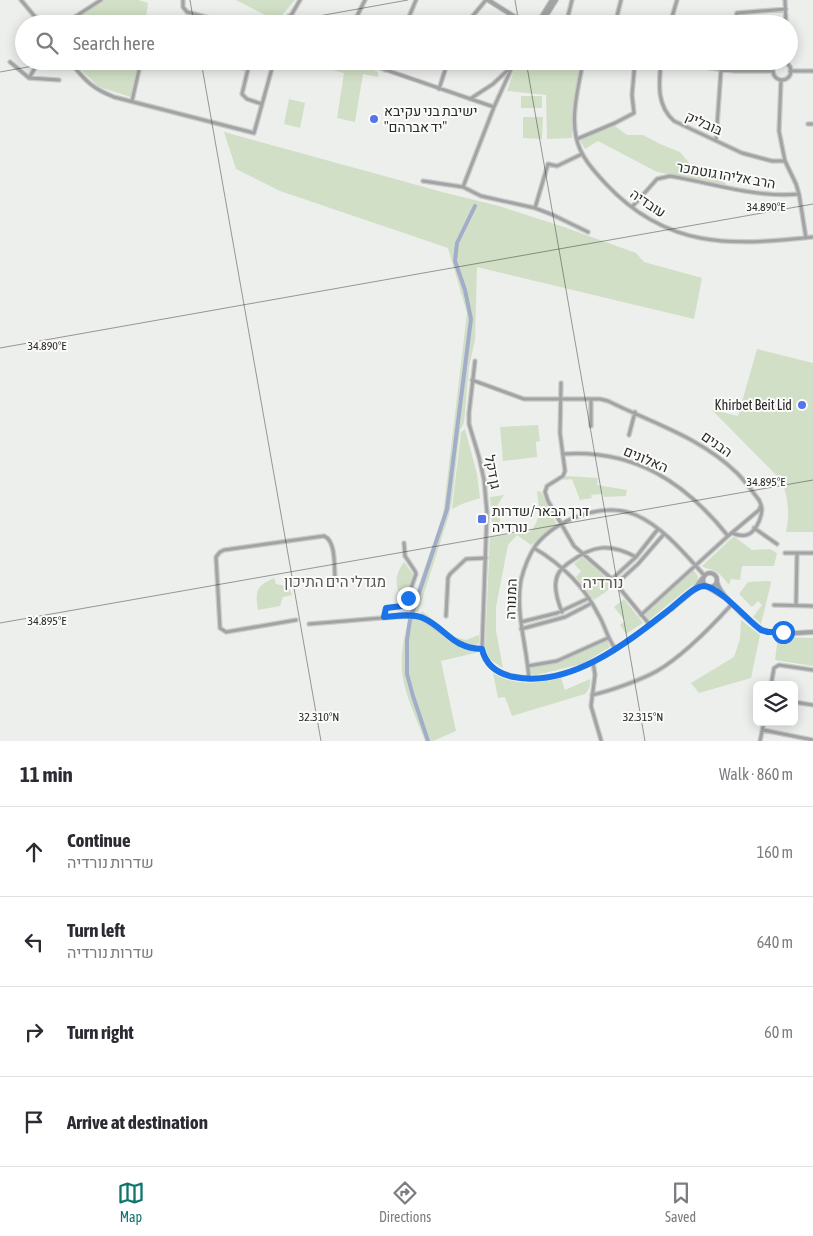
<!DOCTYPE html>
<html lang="en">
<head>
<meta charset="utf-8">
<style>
	body { margin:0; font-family:"Asap Condensed",Heebo,sans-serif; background:#f2f2f3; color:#2b2b33 }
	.controls { position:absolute; right:15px; bottom:15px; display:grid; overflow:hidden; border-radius:8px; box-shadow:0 2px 12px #0003 }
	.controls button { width:45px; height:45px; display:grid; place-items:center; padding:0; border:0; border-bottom:1px solid #e1e1e2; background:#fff; color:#2b2b33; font:25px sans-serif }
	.stop { position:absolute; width:15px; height:15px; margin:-11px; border:4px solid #1a73e8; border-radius:50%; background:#fff }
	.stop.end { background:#1a73e8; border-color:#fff; box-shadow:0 1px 5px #0008 }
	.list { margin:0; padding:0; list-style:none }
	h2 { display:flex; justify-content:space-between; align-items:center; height:65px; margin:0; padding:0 20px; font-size:21px }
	h2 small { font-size:16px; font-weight:400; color:#7c7c81 }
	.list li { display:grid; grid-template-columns:32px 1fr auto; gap:15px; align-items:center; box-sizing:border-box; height:90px; padding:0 20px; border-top:1px solid #e1e1e2 }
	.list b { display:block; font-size:19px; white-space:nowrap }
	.list p { margin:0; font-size:16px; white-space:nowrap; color:#7c7c81 }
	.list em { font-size:16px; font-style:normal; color:#7c7c81 }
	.icon { flex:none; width:28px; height:28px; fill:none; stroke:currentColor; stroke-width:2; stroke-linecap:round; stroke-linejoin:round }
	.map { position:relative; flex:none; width:813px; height:741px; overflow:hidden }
	.search { position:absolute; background:#fff; box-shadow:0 2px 12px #0003; left:15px; right:15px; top:15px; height:55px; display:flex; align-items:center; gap:12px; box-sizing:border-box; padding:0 18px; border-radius:28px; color:#7c7c81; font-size:19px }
	.sheet { height:425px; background:#fff }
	nav { display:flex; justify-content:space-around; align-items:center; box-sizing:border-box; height:70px; border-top:1px solid #e1e1e2; background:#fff; font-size:14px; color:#7c7c81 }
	nav a { display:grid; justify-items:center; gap:2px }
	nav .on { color:#0f766e }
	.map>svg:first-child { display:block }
	.green { fill:#d1dfc6 }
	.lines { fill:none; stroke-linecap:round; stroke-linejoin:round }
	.canal { stroke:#a2adca; stroke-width:4 }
	.minor-casing { stroke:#caccc9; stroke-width:5.5 }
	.tertiary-casing { stroke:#caccc9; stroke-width:6 }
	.minor { stroke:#a2a3a4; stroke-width:3 }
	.tertiary { stroke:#a2a3a4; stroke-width:4 }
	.route { stroke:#1a73e8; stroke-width:6 }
	.ticks { fill:none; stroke:#292a29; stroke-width:1; stroke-opacity:0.45 }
	.poi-dot { fill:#5674ea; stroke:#fbfcf9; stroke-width:2 }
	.labels { text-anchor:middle; stroke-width:4; stroke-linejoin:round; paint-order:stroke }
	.poi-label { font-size:14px; fill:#292a29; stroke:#fbfcf9; text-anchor:start }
	.street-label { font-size:14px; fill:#292a29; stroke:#fbfcf9 }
	.neighbourhood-label { font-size:15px; fill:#565755; stroke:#fbfcf9 }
	.quarter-label { font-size:16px; fill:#565755; stroke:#fbfcf9 }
	.ticks-label { font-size:12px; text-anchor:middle; fill:#292a29; stroke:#fbfcf9; stroke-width:4; stroke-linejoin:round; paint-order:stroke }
</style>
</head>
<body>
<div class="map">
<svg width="813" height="741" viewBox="0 0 813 741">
	<rect width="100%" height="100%" fill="#edefec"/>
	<path class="green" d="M105 0H138L148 3 145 24H69Z
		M236 0H295L277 21Z
		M72 61H138L131 97 99 87Z
		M334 61H353L378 72V77L363 74 355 122 337 118 344 73 332 70Z
		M520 61H581L572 108V138L547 139 546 95 507 91 515 67Z
		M521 96H542V108H521Z
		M289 99 305 103 300 128 284 124Z
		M523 117H543L542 139 523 138Z
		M615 126 627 135H643L660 144 680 152 690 164 714 173 727 185 657 172 598 141 585 149 579 139Z
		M224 132 446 193 499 206 564 227 636 253 644 262 702 278 694 319 477 267 475 340 469 367 464 423 460 430 452 501 449 515 418 612 409 613 443 515 467 313 448 248 280 191 236 169Z
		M757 349 813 363V532H786C790 514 788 498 782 481L712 410 738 416Z
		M538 425 540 441 536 442 537 457 503 461 500 427Z
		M465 429 477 474 480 498 462 504 452 509 461 432Z
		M567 476 598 478 597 485 627 490 626 496 604 497 603 494 591 495 592 498 580 500 572 479 563 480Z
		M537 491 541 492 556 523 553 528 531 545 517 535 508 545 496 607V631L503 668 489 659 485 647 490 537 530 532C542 518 539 509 537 491Z
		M504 495 495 509 496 514H499L501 531 491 532 492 516 490 497Z
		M733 537H735L752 550 770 549 777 553 774 566H742L740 580 731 579 729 585C725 580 720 573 713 570 708 568 706 569 702 566Z
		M582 557 599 571 614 586 594 600 576 577 581 571 574 564Z
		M404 562 413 574 404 601 401 602 402 598C394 585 395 574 404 562Z
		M693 570C697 574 700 577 696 582L649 620 645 615Z
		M274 578 276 584 289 587 292 595 283 597 280 606 258 610C255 591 256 586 274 578Z
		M770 581 771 583 761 624 753 617 762 605 758 601 752 607 739 594 748 582Z
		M624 599 643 623 626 634 620 625 625 621 614 607Z
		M422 611 455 637 466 640 479 635V643L473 647C452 642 439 623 420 615Z
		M415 618C429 619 437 633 448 640 458 646 468 649 479 652L441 661 456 731 433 741H425C418 722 408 702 404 683 399 663 403 641 408 621L409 619Z
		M741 620 760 635 751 678 699 693 691 683 734 657 740 639Z
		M778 637 813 638V666L775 660Z
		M607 641 610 647 582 664 536 675 531 674V667L551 664Z
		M493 673C514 686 537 684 561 678L565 690 590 679C591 685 589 690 585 694L512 716 505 697 498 698Z"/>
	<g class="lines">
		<path class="canal" d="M428 741 413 696 407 674V640L410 620 447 509 471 319 465 290 455 261 457 243 475 206"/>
		<g class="minor-casing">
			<path id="minor" d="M21 0 41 24
				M183 0V7L187 12 232 24
				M785 0 786 24
				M289 16 298 24
				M29 24 36 17
				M64 24 101 0
				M286 24 300 0
				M353 24 365 0
				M406 24 416 0
				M466 24 486 0
				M566 24 572 0
				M615 24 621 0
				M670 24 677 0
				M734 24 737 13 786 9
				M69 61C85 80 91 88 114 97L254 133 274 61
				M218 61 248 69 242 94 247 99 262 104
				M360 61 494 107
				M583 61C579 85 571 112 576 137 580 156 593 170 606 184 667 249 731 246 813 237
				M657 61 734 71H773
				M661 61C659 83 656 105 674 121L742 153 772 161H785
				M10 62 29 78 39 61
				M773 71a9 9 0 1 1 18 0a9 9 0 1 1-18 0Z
				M385 70 389 61
				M790 71H813
				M29 78 59 80
				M781 80 779 131 785 161 796 184 799 194 806 238
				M439 89 448 61
				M470 99 493 84 510 68
				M132 101 141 61
				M808 124H813
				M577 139 615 123 634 113 632 95 635 61
				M716 140 721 70 723 61
				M423 181 463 187 481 196 535 208 553 215 588 232
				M463 187 494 107 515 61
				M632 207 657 179 670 176C713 183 754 198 799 194
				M535 208 548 164 557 166 582 154
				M475 361 469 413V424L479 457 484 480 487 512 482 649
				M472 380 524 399H600L608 401C652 423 700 437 737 473 745 481 752 491 759 500L761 505 759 510 728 536 641 615
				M561 383 560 433 565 471 563 476 547 486 545 492 548 501 574 546 612 579 650 625
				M591 399V426
				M629 435 635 412
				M563 454C634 449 685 482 728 536
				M754 528 777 544
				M732 533C737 535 743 537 749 534 757 530 764 513 761 505
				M534 548C561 564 584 586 598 614 605 625 607 638 615 648
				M785 553H813
				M612 579 636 557 658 529
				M616 584 638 564 664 534
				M774 605 813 606
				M796 605 797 553
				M562 612C558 602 554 591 556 581 557 572 563 567 570 562 593 545 610 543 636 557
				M446 616 448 578 450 574 466 559 486 558
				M384 617 386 608 398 607 406 602 416 574 415 571 405 556 404 543
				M296 620 226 632 220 628 216 557 220 552 224 550 324 536C336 541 334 565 335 577
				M521 622 557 613 589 598
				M309 624 405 616
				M521 629 565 617 592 603
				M593 662 595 675 591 706 601 740
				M528 666 557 661 608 638
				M529 679C527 646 515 613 521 580 524 568 529 555 536 545 557 519 604 501 636 515 663 527 685 554 704 575
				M771 685 774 668 779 665 813 670
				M592 695C610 691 641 680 657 671 683 656 712 626 732 604
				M794 702 813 705
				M763 730 813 740
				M760 741 764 722"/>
		</g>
		<g class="tertiary-casing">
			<path id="tertiary" d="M488 0 526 24
				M535 24 539 21 552 0
				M541 24 556 0
				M703 580a7 7 0 1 1 14 0a7 7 0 1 1-14 0Z
				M717 582C719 594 754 628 766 631 780 635 799 633 813 632
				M709 588 722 596
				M405 616 422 617 455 641 470 648 482 649C485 665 496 672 511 676 567 689 621 647 663 615 677 604 692 594 702 579"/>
		</g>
		<use href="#minor" class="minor"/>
		<use href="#tertiary" class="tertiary"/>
	</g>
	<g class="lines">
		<path class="route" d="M408 598 402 606 386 608 384 617C395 616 413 613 423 618 446 628 451 648 482 649 486 666 498 674 514 677 571 688 628 642 670 609 678 603 694 586 704 586 720 587 747 620 761 630L768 632H783"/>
	</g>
	<path class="ticks" d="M190 0 194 24M515 0 519 24M274 24 408 0M201 61 321 741M526 61 645 741M0 72 61 61M0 348 813 204M0 623 813 480"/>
	<g class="poi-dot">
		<circle cx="374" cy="119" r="5"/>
		<circle cx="802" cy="405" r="5"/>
		<rect x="477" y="514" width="10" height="10" rx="2.5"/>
	</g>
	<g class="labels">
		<g class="poi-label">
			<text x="384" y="116">ישיבת בני עקיבא<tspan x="384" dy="16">"יד אברהם"</tspan></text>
			<text x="792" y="410" text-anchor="end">Khirbet Beit Lid</text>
			<text x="492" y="516">דרך הבאר/שדרות<tspan x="492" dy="16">נורדיה</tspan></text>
		</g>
		<g class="street-label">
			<text transform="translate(704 123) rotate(24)" y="5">בובליק</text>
			<text transform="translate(726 175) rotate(10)" y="5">הרב אליהו גוטמכר</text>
			<text transform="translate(648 203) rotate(34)" y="5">עובדיה</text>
			<text transform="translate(717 444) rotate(35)" y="5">הבנים</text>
			<text transform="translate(646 459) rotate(23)" y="5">האלונים</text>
			<text transform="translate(493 472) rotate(79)" y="5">גן דקל</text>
			<text transform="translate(511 599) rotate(-88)" y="5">המנורה</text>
		</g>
		<g class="neighbourhood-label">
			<text x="335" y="587">מגדלי הים התיכון</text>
		</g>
		<g class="quarter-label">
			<text x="603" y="588">נורדיה</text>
		</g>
	</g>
	<g class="ticks-label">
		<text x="766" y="211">34.890°E</text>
		<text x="47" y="350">34.890°E</text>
		<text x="766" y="486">34.895°E</text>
		<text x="47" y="625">34.895°E</text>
		<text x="319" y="721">32.310°N</text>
		<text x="643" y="721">32.315°N</text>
	</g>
</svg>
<div class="controls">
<button><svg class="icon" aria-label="layers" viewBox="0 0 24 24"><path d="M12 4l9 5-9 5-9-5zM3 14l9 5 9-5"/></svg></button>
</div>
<div class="stop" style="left:783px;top:632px"></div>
<div class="stop end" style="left:408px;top:598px"></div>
<div class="search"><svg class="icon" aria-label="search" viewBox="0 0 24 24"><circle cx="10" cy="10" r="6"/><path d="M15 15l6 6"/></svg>Search here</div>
</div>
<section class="sheet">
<h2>11 min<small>Walk · 860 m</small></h2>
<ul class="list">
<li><svg class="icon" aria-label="ahead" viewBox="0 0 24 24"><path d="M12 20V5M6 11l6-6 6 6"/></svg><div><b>Continue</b><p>שדרות נורדיה</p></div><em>160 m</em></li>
<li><svg class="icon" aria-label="left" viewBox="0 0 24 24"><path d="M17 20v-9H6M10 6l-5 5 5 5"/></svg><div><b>Turn left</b><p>שדרות נורדיה</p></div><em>640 m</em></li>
<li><svg class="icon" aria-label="right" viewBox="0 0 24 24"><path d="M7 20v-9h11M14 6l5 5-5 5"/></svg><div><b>Turn right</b></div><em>60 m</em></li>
<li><svg class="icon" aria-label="arrive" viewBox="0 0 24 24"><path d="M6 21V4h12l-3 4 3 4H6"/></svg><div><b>Arrive at destination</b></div></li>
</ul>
</section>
<nav>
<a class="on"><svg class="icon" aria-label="map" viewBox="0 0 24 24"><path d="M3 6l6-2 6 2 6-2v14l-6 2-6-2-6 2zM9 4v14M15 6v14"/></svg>Map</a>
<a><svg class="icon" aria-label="directions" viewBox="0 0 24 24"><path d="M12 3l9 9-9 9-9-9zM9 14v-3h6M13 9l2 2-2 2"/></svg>Directions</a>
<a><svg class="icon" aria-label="saved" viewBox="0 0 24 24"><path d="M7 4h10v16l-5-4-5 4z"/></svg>Saved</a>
</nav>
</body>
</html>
